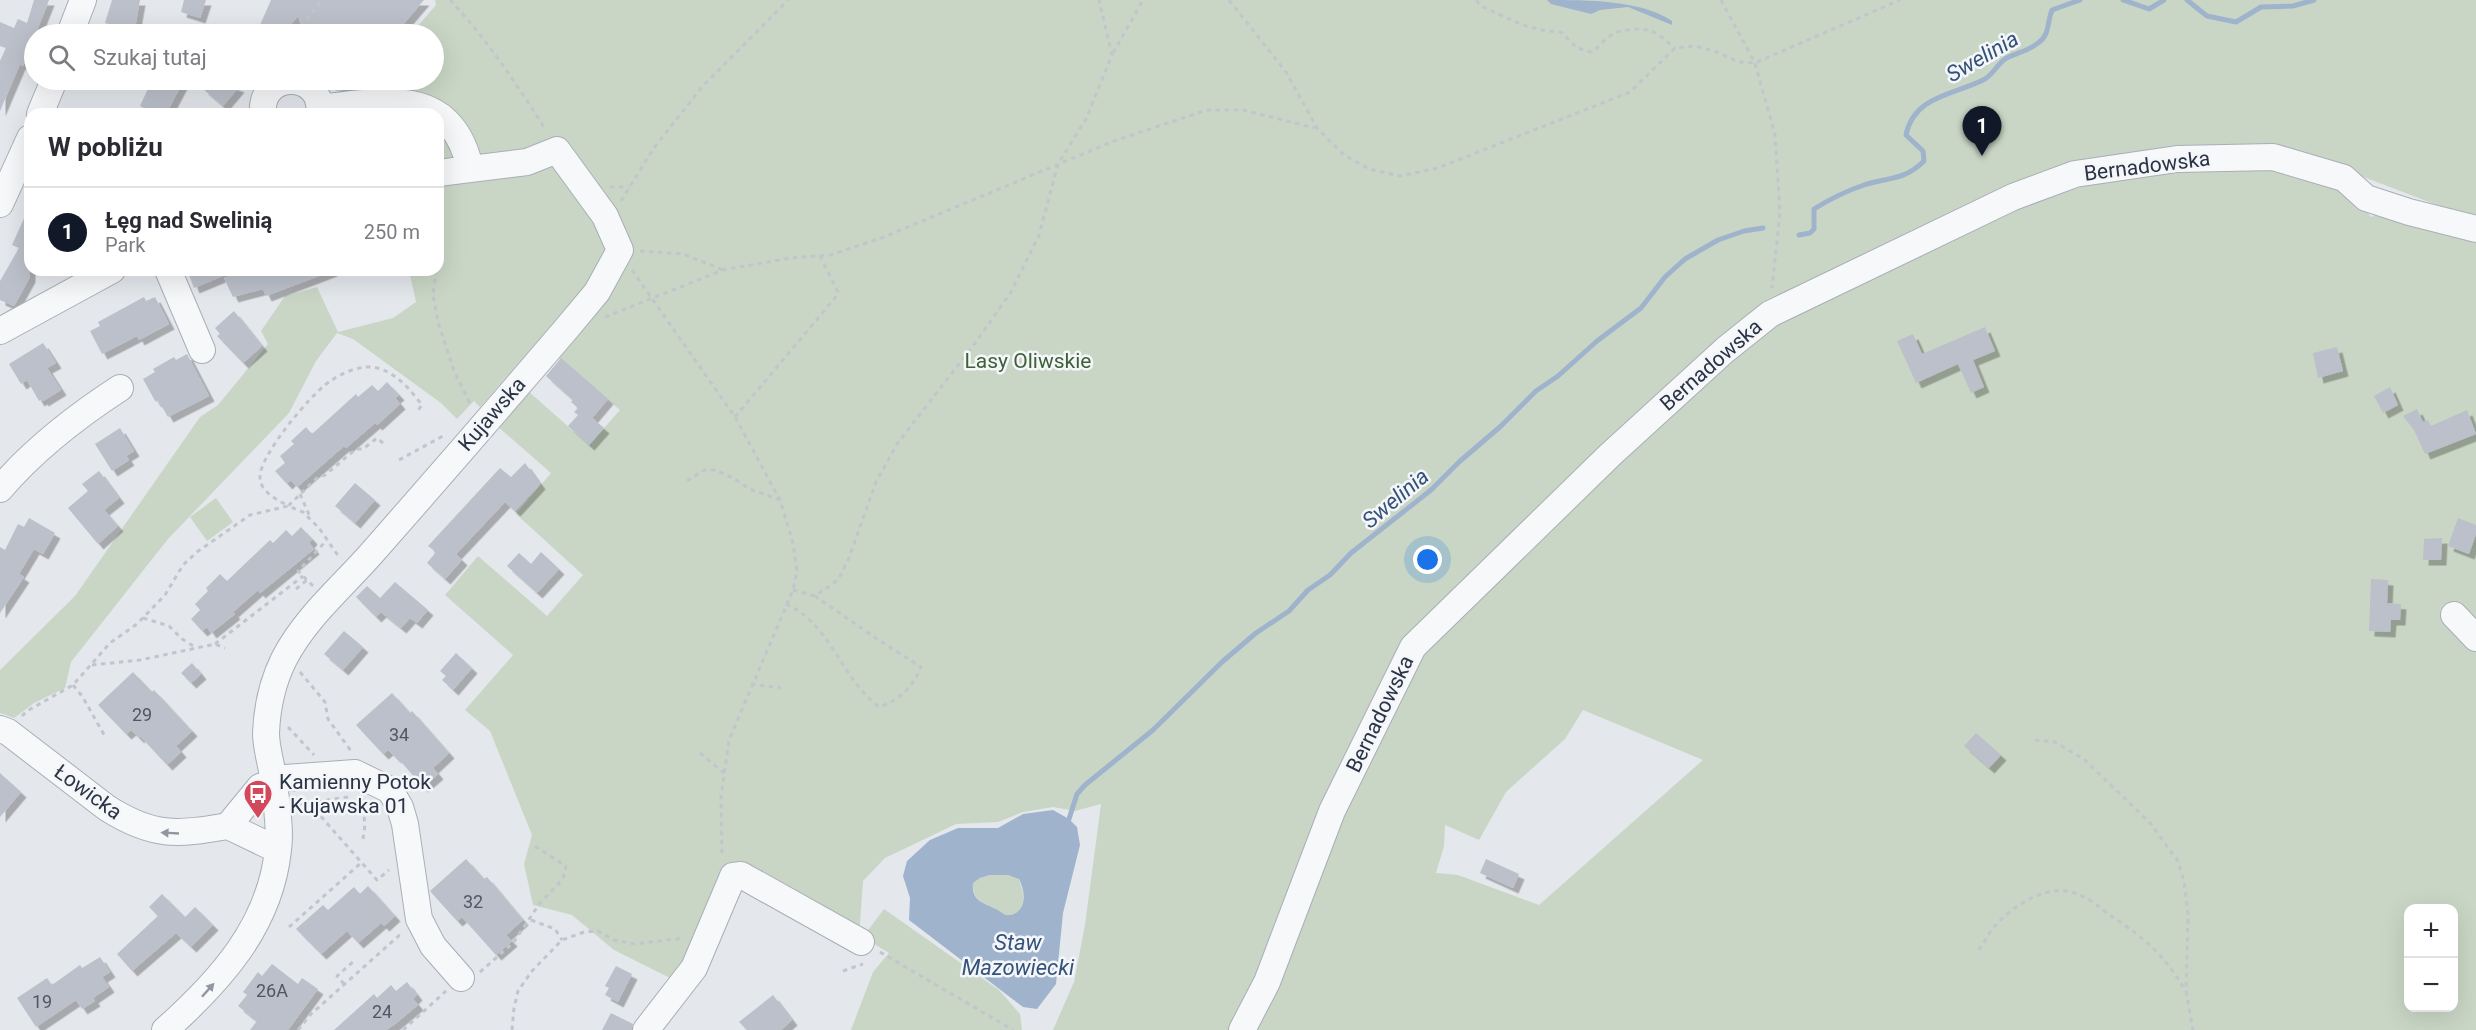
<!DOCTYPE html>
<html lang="pl">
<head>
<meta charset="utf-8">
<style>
	body { margin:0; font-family:Roboto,sans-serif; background:#f2f2f3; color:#2b2b33 }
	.controls { position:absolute; right:18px; bottom:18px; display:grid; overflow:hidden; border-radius:12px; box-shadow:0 6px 24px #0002 }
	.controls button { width:54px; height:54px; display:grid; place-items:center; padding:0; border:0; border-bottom:2px solid #e1e1e2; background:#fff; color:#2b2b33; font:30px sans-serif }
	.you { position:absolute; left:1428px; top:560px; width:21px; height:21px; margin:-15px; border:4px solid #fff; border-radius:50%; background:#1a73e8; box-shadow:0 0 0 9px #1a73e833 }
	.badge { display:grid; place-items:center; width:39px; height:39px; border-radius:50%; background:#111827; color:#fff; font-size:20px; font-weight:700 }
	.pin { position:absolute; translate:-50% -50px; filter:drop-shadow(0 2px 3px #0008) }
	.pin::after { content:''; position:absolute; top:32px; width:21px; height:18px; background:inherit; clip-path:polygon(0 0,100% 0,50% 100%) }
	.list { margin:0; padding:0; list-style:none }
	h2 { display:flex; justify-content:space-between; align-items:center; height:78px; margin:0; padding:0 24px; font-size:26px }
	h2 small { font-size:20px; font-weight:400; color:#7c7c81 }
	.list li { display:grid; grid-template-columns:39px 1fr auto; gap:18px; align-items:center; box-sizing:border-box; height:90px; padding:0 24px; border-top:2px solid #e1e1e2 }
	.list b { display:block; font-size:22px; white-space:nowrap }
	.list p { margin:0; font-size:20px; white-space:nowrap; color:#7c7c81 }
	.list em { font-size:20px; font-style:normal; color:#7c7c81 }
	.icon { flex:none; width:33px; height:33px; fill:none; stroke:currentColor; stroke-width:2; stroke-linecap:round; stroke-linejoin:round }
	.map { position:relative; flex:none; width:2476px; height:1030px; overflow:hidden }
	.search { position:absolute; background:#fff; box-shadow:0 6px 24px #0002; left:24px; top:24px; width:420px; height:66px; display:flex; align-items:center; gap:15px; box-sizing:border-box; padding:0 21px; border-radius:33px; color:#7c7c81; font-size:22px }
	.panel { position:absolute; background:#fff; box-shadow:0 6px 24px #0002; left:24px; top:108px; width:420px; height:168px; border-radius:18px }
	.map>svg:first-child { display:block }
	.green { fill:#c9d6c5; fill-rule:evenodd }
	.water { fill:#9fb4cc; fill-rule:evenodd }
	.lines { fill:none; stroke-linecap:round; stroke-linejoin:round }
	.stream { stroke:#9fb4cc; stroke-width:5 }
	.building { fill:#bbc0ca; filter:url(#shadow) }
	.minor-casing { stroke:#a9aeb7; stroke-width:28 }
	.path { stroke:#c2c5cb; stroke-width:3; stroke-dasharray:4.5 4.5; stroke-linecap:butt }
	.minor { stroke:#f7f8fa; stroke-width:26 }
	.oneway { fill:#9196a0 }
	.labels { text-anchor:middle; stroke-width:5; stroke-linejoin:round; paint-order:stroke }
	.number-label { font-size:18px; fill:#4f5766 }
	.street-label { font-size:21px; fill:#2b3445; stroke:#f4f6f9 }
	.park-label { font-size:21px; fill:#3f6138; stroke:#f4f6f9 }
	.poi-label { font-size:21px; fill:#2b3445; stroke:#f4f6f9; text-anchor:start }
	.water-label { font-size:22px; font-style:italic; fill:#34527a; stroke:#f4f6f9 }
</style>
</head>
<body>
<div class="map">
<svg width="2476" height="1030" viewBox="0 0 2476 1030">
	<defs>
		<filter id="shadow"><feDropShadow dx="5.5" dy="5.5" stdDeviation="0" flood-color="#0004"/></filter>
	</defs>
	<rect width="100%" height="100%" fill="#e4e7ec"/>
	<path class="green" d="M435 0H2476V220L2322 161 2219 151 2117 164 1918 233 1769 305 1764 320 1870 279 1927 242 2120 173 2218 162 2319 173 2358 201 2371 217 2379 213 2476 232V1030H1248L1282 964 1271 946 1232 1030H1053L1074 982 1085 925 1101 804 1075 811 1053 807 1023 812 998 822 956 824 885 858 863 881 859 937 812 914 738 865 672 979 614 950 572 915 533 905 524 864 532 835 490 731 465 710 513 655 445 595 478 556 547 616 583 575 516 514 551 473 497 426 528 391 589 445 620 410 538 341 480 407 474 401 457 419 441 403 353 339 337 333 316 361 289 413 168 539 71 662 65 688 34 703 14 718 0 713V670L75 596 200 417 218 405 268 344 261 331 285 296 317 287 338 332 393 318 416 302 409 270H438V114H372L366 88 373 80H434V34H411L436 5ZM1583 710 1703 760 1539 905 1458 875 1436 873 1444 846 1445 825 1479 840 1506 792 1565 739ZM2408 908H2454V1008H2408Z
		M216 498 233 522 207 541 190 517Z
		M990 875H1008L1018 878C1024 890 1028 911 1010 915 1004 916 1001 911 996 909 984 903 972 901 973 883L980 878Z
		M884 909 999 990 1020 1014 1022 1030H851L873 972 889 953 863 937Z"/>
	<path class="water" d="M1547 0C1588 0 1641 0 1672 21V25L1628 7 1600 10 1591 14 1551 4Z
		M1053 810 1069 819 1077 827 1080 845 1063 913 1056 984 1037 1009 1023 1007 909 920 910 898 903 876 907 861 930 840 958 828H998L1023 814ZM990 875H1008L1019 879C1025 890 1028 911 1010 915 1004 916 1001 911 996 909 984 903 971 901 973 883L980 878Z"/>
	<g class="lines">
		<path class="stream" d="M2123 0 2149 9 2164 0
			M2187 0 2207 16 2236 22 2261 7 2293 6 2314 0
			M1799 235 1810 233 1814 229V209C1830 199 1846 191 1864 185 1888 177 1904 181 1924 161L1923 151 1906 135C1914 95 1955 95 1985 79 1993 74 1997 65 2005 59 2015 53 2029 51 2038 43 2050 35 2047 22 2052 10L2080 0
			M1069 819 1077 794 1085 785 1153 730 1222 662 1256 633 1289 611 1308 590 1330 575 1351 553 1431 490 1459 462 1501 426 1536 391 1558 376 1597 341 1641 308 1665 277 1685 259 1718 240 1744 231 1763 228"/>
	</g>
	<path class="building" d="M34 0H49L23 66 20 64 0 111V61L6 48 0 46V22L14 28 18 19 27 23Z
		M112 0H140L135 28 130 26 129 30 105 23Z
		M184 0H206L200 18 181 12Z
		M271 0H424L395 34H304L298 16 282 34H256Z
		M152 80H184L166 114H154L140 106Z
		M211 80H219L239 87 223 106 203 89Z
		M332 80H358L350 89 336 91Z
		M30 205V277L14 306 0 300V281L19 248 12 245Z
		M187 270H237L194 288Z
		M241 270H332V271L266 296 263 289 233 297 224 278Z
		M144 297 146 301 155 297 169 324 139 340 137 336 102 354 90 331 100 326 98 322Z
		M234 311 262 346 243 363 217 336 220 334 215 328Z
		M1985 327 1995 351 1973 360 1984 387 1971 393 1958 364 1916 383 1897 341 1913 334 1922 354Z
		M43 343 56 363 47 368 61 390 43 401 42 399 39 401 27 380 21 384 9 364Z
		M2337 347 2343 371 2318 378 2313 353Z
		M187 354 209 396 168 417 158 400 156 402 154 399 143 379 155 372 153 369 174 357 176 360Z
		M561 358 608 399 592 418 604 428 589 445 568 426 578 415 574 412 578 408 571 402 573 400 546 376Z
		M387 382 399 395 395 398 400 404 377 425 375 423 346 448 344 446 297 487 291 480 287 484 275 471 285 463 280 456 294 444 291 441 306 427 312 434 356 394 358 397 372 385 378 391Z
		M2390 387 2398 405 2383 413 2374 396Z
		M2417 409 2423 422 2428 420 2431 426 2467 410 2476 434 2425 454 2414 430 2403 416Z
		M120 428 134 451 126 456 129 460 112 471 95 444Z
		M525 463 540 484 515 511 505 502 456 554 462 560 445 579 427 563 436 552 428 546 500 468 511 477Z
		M99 471 119 498 104 510 118 526 98 544 68 508 88 491 82 484Z
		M355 483 375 500 355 523 335 506Z
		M29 518 55 533 43 554 34 549 19 574 24 577 0 613V547L5 550 18 524 24 527Z
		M2458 518 2476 525V534L2469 554 2448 546Z
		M301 527 312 539 309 543 314 549 260 593 258 590 233 612 235 614 211 633 207 627 202 631 191 619 200 610 195 604 208 591 206 588 220 574 227 581 270 540 273 543 286 530 292 536Z
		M2442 538 2441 560H2423L2424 539Z
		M541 552 559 569 537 593 507 566 519 553 531 564Z
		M2371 579 2388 580 2387 603 2401 604 2400 620H2391L2390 632 2369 631Z
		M395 582 428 610 417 623 410 618 401 628 381 612 376 617 356 597 367 586 380 598Z
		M344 631 363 647 343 670 324 654Z
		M456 653 472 668 453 690 442 680 446 676 440 671Z
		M192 663 201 674 191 683 181 673Z
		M133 672 152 692 154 690 192 731 176 746 181 752 167 765 140 736 139 738 131 730 126 734 98 705Z
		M392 693 410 713 412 711 449 753 433 768 438 774 423 787 397 757 396 758 388 750 383 754 356 725Z
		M1976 733 2001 755 1989 768 1964 746Z
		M0 773 21 792 0 817Z
		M466 859 484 879 487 877 523 920 506 935 512 941 496 955 462 917 457 921 430 891Z
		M1486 859 1519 874 1513 888 1480 873Z
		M368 886 395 916 384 926 381 923 358 943 347 931 321 954 296 929 323 905 328 910 354 887 360 894Z
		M162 894 185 917 195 907 213 925 191 947 176 933 132 971 117 954 158 916 149 907Z
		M100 957 110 972 102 977 109 987 93 998 95 1001 82 1009 76 1000 36 1027 17 998 47 978 52 985 80 965 82 968Z
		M272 964 298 984 302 978 318 989 288 1030H250L257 1021 238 1006 247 995 243 992 258 972 262 976Z
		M616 966 632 974 618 1002 605 995 609 988 605 986Z
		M407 982 417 995 413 999 418 1005 395 1024 386 1030H334L374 994 377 998 391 985 396 991Z
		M773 995 792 1020 781 1030H747L739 1022Z
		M611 1013 633 1024 631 1030H602Z"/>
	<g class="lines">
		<g class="minor-casing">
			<path id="minor" d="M70 34 83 0
				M320 108C385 100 452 86 470 168
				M40 114 54 80
				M263 114C259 69 325 71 319 114
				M0 204 30 138
				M168 270 202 350
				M0 331 112 270
				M0 489C34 449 77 416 120 388
				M2454 615 2476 638
				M0 729 8 732 107 808C153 837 176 835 228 826L260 787 285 778 355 773 390 790 400 807 405 824 419 919 433 946 461 978
				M228 826 278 850
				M165 1030C220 981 270 926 278 850 281 828 276 804 274 782 272 766 266 749 266 733 267 708 273 681 284 659 305 618 341 588 371 554 437 479 502 404 567 328L597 292 620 250 605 216 557 150 527 162 438 173
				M646 1030 694 968 733 876 741 875 861 942
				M1242 1030 1267 982 1332 811 1413 647 1611 454 1725 350 1770 314 2013 197 2075 174 2177 159 2273 157 2344 178 2366 198 2409 212 2476 229"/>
		</g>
		<path class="path" d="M450 0C488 40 516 84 546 130
			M1229 0 1286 72 1317 128 1344 155 1369 169 1400 176 1438 168 1630 92 1675 48 1695 46 1714 51 1739 62 1755 63 1900 0
			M1477 0 1479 5C1508 18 1528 31 1561 32L1577 48 1591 52C1600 47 1604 39 1613 34 1622 29 1642 28 1651 31 1660 34 1668 43 1675 48
			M1721 0 1755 63 1775 135 1780 212 1772 288
			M295 34 322 0
			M1113 53 1143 0
			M610 187H629
			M621 201 653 149 702 87 788 0
			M640 251 683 254 723 270
			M436 270 433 295 438 322 454 371 471 405
			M632 270 735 417 780 500 793 543 797 572 793 590 729 740 721 796 722 857
			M605 317 723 270 790 258 830 255 884 237 1114 141 1207 110H1243L1315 128
			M735 417 835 298 838 292 820 256
			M383 443 377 438 363 449H356L325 475 318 477 288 506C277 499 261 493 260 478 258 457 311 394 329 382 340 374 357 366 372 367 394 370 409 388 422 405L416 413
			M399 460 443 436
			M687 481 704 470H716L735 479 750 489 780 500
			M300 494 310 517
			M313 586 298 571 327 540
			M296 589 307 580
			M793 590 815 596 838 580 849 558 876 482 897 444 973 346 1011 292 1039 235 1058 164 1086 119 1112 55 1099 0
			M786 604C831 624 842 680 879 707 900 700 913 687 921 667L874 637 815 596
			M143 618 169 626 182 639 195 647
			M215 644 303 576
			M92 665 140 660 215 644 225 648
			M300 672 325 702 328 719 351 751
			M751 684 781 688
			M73 685 82 696 106 738
			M22 716 27 711 73 685 110 643 137 624 165 595 183 565 197 552 250 515 288 506 303 512 319 528 339 557
			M288 727 314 755
			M2035 740 2055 742 2085 760 2150 823 2178 861 2184 881 2188 915 2186 991 2193 1030
			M700 753 724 773
			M362 799 365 825 363 839
			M309 803 377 880 389 870
			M299 804 348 797
			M531 920 555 929 562 940
			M289 927 361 863
			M1979 950C1984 943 1988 934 1994 927 2012 906 2047 883 2075 893 2089 897 2102 910 2114 918 2147 940 2164 955 2185 990
			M880 952 1013 1030
			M843 971 863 964
			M480 972 513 943 540 903 563 879 566 866 533 845
			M344 984 337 976 354 961
			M298 1030 311 1014 402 933
			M403 1030 446 991
			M512 1030 514 1008 518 991 532 971 562 940 584 932 598 931 614 940 635 944 683 938"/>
		<use href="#minor" class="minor"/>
	</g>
	<defs><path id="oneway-solid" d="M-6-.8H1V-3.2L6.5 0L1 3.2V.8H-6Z" transform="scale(1.5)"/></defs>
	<g class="oneway">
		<use href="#oneway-solid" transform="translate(170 833) rotate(-177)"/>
		<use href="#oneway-solid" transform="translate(208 990) rotate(-48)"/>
	</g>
	<defs>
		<g id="bus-pin" transform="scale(1.5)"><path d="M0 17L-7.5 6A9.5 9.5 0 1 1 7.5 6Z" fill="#d1495b" stroke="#f4f6f9"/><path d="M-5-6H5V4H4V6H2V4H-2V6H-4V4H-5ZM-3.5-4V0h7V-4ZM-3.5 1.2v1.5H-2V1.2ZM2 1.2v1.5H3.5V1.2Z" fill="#fff"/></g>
	</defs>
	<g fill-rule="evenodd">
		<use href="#bus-pin" x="258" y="794"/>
	</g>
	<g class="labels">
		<g class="number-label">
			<text x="142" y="721">29</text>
			<text x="399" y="741">34</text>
			<text x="473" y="908">32</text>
			<text x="272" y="997">26A</text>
			<text x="42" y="1008">19</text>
			<text x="382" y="1018">24</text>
		</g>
		<g class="street-label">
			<text transform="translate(2147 166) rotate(-7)" y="7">Bernadowska</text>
			<text transform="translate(1711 365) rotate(-41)" y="7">Bernadowska</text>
			<text transform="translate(492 414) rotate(-49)" y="7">Kujawska</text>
			<text transform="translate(1380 714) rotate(-64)" y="7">Bernadowska</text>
			<text transform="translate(88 792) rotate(36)" y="7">Łowicka</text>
		</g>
		<g class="park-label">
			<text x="1028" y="368">Lasy Oliwskie</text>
		</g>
		<g class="poi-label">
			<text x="279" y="789">Kamienny Potok<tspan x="279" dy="24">- Kujawska 01</tspan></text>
		</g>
		<g class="water-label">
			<text transform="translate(1982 56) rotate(-30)" y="8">Swelinia</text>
			<text transform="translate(1395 498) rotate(-40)" y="8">Swelinia</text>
			<text x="1018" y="950">Staw<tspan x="1018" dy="25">Mazowiecki</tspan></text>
		</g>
	</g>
</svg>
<div class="controls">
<button>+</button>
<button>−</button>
</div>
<div class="you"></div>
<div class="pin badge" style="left:1982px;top:156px">1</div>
<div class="search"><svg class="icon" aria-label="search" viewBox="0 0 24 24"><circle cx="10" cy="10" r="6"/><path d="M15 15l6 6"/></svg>Szukaj tutaj</div>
<section class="panel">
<h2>W pobliżu<small></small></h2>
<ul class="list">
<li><span class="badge">1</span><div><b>Łęg nad Swelinią</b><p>Park</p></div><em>250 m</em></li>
</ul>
</section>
</div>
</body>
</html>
